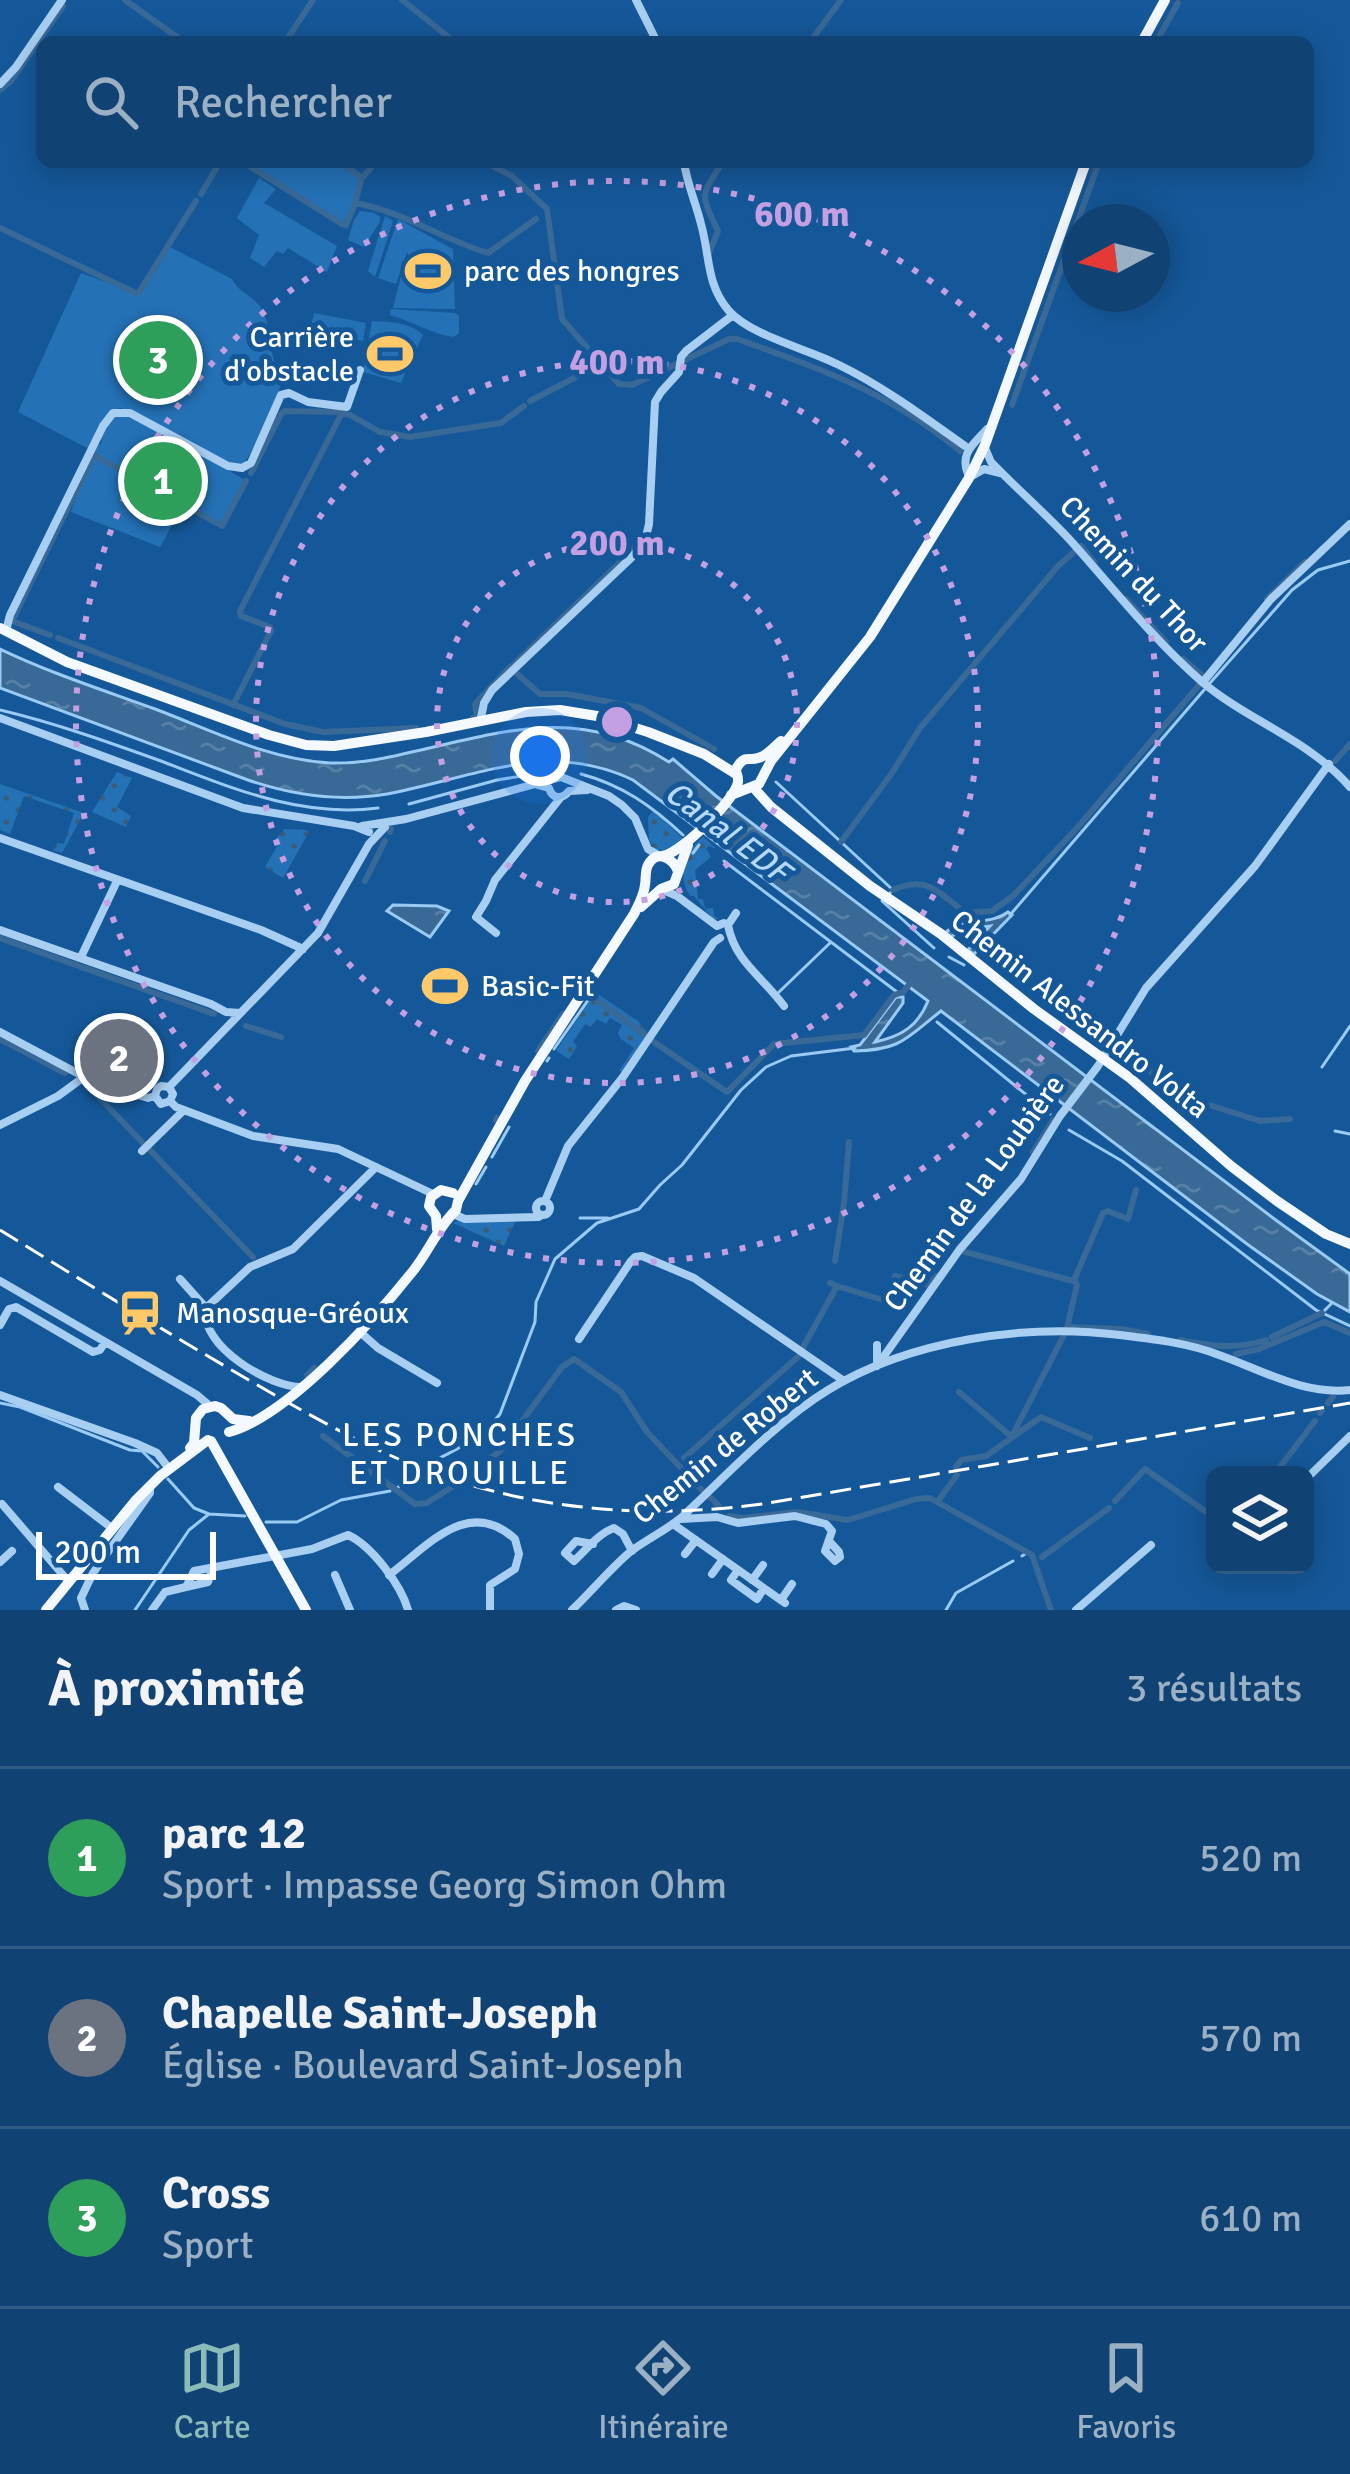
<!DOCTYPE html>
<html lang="fr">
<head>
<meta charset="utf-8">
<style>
	body { margin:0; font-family:Signika,sans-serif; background:#194978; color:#f1f3f6 }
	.controls { position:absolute; right:36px; bottom:36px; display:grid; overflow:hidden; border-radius:18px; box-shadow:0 6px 30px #0003 }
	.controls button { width:108px; height:108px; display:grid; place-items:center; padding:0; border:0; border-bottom:3px solid #305b85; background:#104273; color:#f1f3f6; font:60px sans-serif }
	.compass { position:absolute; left:1062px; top:204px; width:108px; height:108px; border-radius:50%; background:#104273; box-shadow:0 6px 30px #0003; rotate:263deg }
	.scale { position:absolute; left:36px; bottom:30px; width:180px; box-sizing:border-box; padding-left:12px; border:6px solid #fff; border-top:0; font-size:33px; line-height:42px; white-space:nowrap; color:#fff; -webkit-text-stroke:9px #155899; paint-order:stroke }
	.you { position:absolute; left:540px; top:756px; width:42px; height:42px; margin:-30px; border:9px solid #fff; border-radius:50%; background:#1a73e8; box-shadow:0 0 0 18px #1a73e833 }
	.badge { display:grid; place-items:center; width:78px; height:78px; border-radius:50%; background:#8bbbb9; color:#fff; font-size:39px; font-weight:700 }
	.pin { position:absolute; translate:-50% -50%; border:6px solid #fff; box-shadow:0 3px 12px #0006 }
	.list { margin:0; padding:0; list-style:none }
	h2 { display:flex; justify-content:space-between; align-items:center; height:156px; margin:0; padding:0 48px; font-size:51px }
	h2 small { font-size:39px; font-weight:400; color:#9cb0c4 }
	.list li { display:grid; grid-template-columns:78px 1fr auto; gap:36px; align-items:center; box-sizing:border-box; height:180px; padding:0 48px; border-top:3px solid #305b85 }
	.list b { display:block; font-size:45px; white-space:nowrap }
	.list p { margin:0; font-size:39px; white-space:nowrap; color:#9cb0c4 }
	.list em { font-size:39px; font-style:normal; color:#9cb0c4 }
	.icon { flex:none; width:66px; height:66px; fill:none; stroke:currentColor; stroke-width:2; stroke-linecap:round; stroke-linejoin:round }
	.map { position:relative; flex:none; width:1350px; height:1610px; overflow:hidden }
	.search { position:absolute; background:#104273; box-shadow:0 6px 30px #0003; left:36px; right:36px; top:36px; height:132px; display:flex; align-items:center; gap:30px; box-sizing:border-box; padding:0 42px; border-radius:18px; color:#9cb0c4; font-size:45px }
	.sheet { height:696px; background:#104273 }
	nav { display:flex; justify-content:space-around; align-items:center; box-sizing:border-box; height:168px; border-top:3px solid #305b85; background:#104273; font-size:33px; color:#9cb0c4 }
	nav a { display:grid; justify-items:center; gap:6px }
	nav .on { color:#8bbbb9 }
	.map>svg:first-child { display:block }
	.grass { fill:url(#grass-dots) }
	.garden { fill:#2471b6 }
	.water { fill:url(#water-ripples); stroke:#9acbf5; stroke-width:3 }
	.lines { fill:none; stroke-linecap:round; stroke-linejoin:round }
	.stream { stroke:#9acbf5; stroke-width:3 }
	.canal { stroke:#396997; stroke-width:6 }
	.minor { stroke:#a8cff2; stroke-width:8 }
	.major { stroke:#f4f9ff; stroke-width:10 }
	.rail { stroke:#fff; stroke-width:3; stroke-dasharray:21 9; stroke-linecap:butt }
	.ring { fill:none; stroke:#c4a0e2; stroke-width:6; stroke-dasharray:6 12 }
	.labels { text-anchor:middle; stroke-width:10; stroke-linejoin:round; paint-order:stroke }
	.poi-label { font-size:30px; fill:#fff; stroke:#155899; text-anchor:start }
	.street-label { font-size:30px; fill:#fff; stroke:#155899 }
	.water-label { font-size:33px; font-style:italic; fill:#b5d9f9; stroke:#155899 }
	.neighbourhood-label { font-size:33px; letter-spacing:3px; fill:#fff; stroke:#155899 }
	.centre { fill:#c4a0e2; stroke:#155899; stroke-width:6 }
	.ring-label { font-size:36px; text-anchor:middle; font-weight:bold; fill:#c4a0e2; stroke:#155899; stroke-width:10; stroke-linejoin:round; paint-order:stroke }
</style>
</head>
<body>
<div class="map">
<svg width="1350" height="1610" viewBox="0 0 1350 1610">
	<defs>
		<pattern id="grass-dots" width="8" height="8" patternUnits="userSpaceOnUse" patternTransform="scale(3)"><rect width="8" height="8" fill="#2471b6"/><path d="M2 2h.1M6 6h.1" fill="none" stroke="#3a5d7c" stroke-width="1.8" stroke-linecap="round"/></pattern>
		<pattern id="water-ripples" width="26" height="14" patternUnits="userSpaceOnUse" patternTransform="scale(3)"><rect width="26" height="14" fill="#396997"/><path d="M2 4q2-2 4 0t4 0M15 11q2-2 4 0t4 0" fill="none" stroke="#5780a7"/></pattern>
	</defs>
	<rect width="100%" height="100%" fill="#155899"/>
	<path class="grass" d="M117 772 132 778 117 807 131 816 126 827 92 812Z
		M0 784 84 813 62 853 53 850 58 843 64 844 74 813 24 796 10 834 0 830Z
		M654 810 684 840 663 851 655 849 649 840 648 817Z
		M285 829 306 830 309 832 283 878 265 867 279 843 275 839Z
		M703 837 717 849 709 846 706 848 711 857 695 870 698 899H703L705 909 713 908 714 916 719 918 714 920 694 896H690C676 875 685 852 703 837Z
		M596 993 638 1021 648 1034 623 1072 619 1071 634 1048 621 1039 618 1033 622 1025 610 1018 606 1024 597 1019 591 1027 585 1024 573 1042 577 1046 569 1059 556 1051 591 999 618 1016 592 996Z
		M516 1220 504 1246 453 1223 458 1221Z"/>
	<path class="garden" d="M245 162H339L360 178 354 202 344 223Z
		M259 178 276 189 264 203 337 246 327 272 288 248 283 254 277 251 264 267 250 258 259 235 237 218Z
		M360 211 374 213 380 217V222L364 247 348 240 354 220Z
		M385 216 393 221 375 277 368 271Z
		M398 219 453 249 455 309 393 308 403 268 409 257 407 252 396 284 378 278Z
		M170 247 232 279C238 292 251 295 259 305 275 326 267 360 282 380 279 397 255 449 244 463L234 465 121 408C102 411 96 433 89 449L18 412 81 273 138 294Z
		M391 309 455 313 459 316V333L454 337C432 334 411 321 390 315Z
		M314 313 366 323 363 341 313 330 311 327Z
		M372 321C389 322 410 322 423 335L401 383 363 372Z
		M129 414 245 480 222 525 184 504 160 547 71 512C79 488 86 467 97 443L100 445 102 441 100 436 112 417Z"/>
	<path class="water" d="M0 649C50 673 103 690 155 709 211 730 269 760 330 763 362 764 391 757 421 750 512 729 584 707 669 762L673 759 716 796 1273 1218 1350 1274V1312L1317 1294 1247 1244 941 1011C906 1038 902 1050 854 1051L851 1047 860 1045 896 997H903V1003L875 1042C902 1036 918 1026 928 1001L633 780C548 739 473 778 387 794 340 802 292 795 248 780L0 688Z
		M393 905 437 906 449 911 430 937 387 911Z
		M1008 912 1012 915 974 954 968 950 990 926 961 930 951 937 945 933C964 916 990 926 1008 912Z"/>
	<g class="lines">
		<path class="stream" d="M1210 683 1292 590 1318 570 1350 561
			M0 710C55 723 108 742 161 761 232 788 300 818 378 808
			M581 774C622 785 652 806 683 835
			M776 782 893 890 890 893
			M409 804 497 780 546 772
			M693 853 699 845
			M724 861 897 992
			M882 901 934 948
			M1010 915 1204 690
			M949 957 964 965
			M779 992 830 943
			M937 1022 1050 1114
			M554 1049 591 996
			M547 1061 549 1058
			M1322 1067 1350 1026
			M1069 1130 1122 1161 1316 1310 1350 1326
			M1335 1131 1350 1134
			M492 1157 509 1127
			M476 1184 486 1167
			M580 1218H608
			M1323 1312 1332 1303
			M0 1403 20 1407 130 1450 142 1451 158 1467
			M426 1465C453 1451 482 1439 500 1414L535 1322 536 1302 555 1259 597 1223 639 1209 660 1185 682 1165 741 1090 766 1067 791 1056 855 1048
			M168 1479 194 1508 209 1514
			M397 1488 419 1473
			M266 1522H297L341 1500 390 1491
			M1022 1556 1028 1552
			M135 1610 189 1530 209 1514 245 1516
			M946 1610 956 1593 1013 1561"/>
		<path class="canal" d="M125 0 184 42
			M402 0 455 42
			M285 42 313 0
			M810 42 841 0
			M1156 42 1178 3
			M0 90 11 81 63 6
			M243 162 342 224 346 225 355 204H361C409 215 442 239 488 253L536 219
			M340 162 362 178 371 168V162
			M485 162 512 176 547 209 562 319 619 384 632 385 729 339H737C821 369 889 392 960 451
			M201 194 220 162
			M355 204 361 179
			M0 228 138 294 196 201
			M709 253 718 231C700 193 700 197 723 162
			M530 401 601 364
			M1012 405 1099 162
			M251 473 281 414 285 411 337 412 350 415 380 432 410 437 501 423 524 406
			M1081 546 1094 562
			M1126 599 1166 642
			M1267 599 1305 562
			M50 635 12 621 94 455 222 526 246 481
			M58 638 285 724 323 732 416 728
			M1183 659 1203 676
			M510 668 637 546
			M515 672 540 694H567L641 708 714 749
			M233 705 271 631 270 627 241 616 240 611 342 413
			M473 718 477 716 475 704 510 667
			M1335 761 1350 744
			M390 832 391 829
			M841 842 892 773 920 728 1058 566 1074 552
			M365 881 385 841
			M893 890C928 874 939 894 966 913L992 911 1013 896 1077 828 1199 685
			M0 938 214 1014
			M589 994 645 1035
			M246 1026 281 1037
			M0 1039 65 1073
			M654 1042 727 1092 774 1044 864 1035 894 995 903 992 908 986
			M1118 1048 1129 1051 1168 1088 1187 1098 1260 1121 1290 1119
			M538 1051 563 1014
			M88 1086 253 1257
			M496 1120 497 1118
			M1033 1152 1053 1120
			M962 1251 1073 1281
			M835 1261 844 1203 849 1142
			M837 1286 886 1301
			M888 1297 895 1276 929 1285 936 1276
			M1067 1327 1121 1329 1148 1334
			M1067 1328 1077 1285 1074 1280 1103 1213 1108 1211 1128 1219 1136 1190
			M1272 1337 1322 1313
			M1180 1340C1211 1346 1235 1350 1266 1340
			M801 1351 837 1286 830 1283
			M1236 1354 1259 1349 1324 1322 1350 1333
			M307 1375 314 1368
			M959 1392 1012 1437
			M1328 1403 1333 1397
			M1320 1413 1322 1411
			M323 1436 415 1504 427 1503 458 1483
			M1011 1438 1064 1335
			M684 1458 800 1355
			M956 1467 961 1460 986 1456 1041 1417 1090 1438
			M1274 1475 1315 1421
			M462 1480 500 1451 562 1367 574 1359 621 1392 647 1432 702 1490
			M710 1497 719 1506
			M938 1501 957 1475
			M1115 1501 1145 1469 1215 1518
			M729 1516 743 1518 797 1512 848 1520 916 1499 930 1498 1032 1555 1051 1610
			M1042 1557 1109 1508"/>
		<path class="minor" d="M636 0 657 42
			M0 84 16 67 62 0
			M684 162C687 184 696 203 701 224 710 255 706 285 729 311 750 335 807 349 837 364 883 386 927 419 969 449
			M985 448 991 462C1017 489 1045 513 1070 540 1113 588 1152 638 1201 681 1248 721 1308 739 1350 787
			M968 474C959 453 975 443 987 429
			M970 477 984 469 1000 473
			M6 631 10 615 103 426 113 413H130L228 466 242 468 251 463 281 395 289 393 308 402 347 407 360 370
			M1203 682 1271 599 1350 524
			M0 718 243 808 354 826 369 832
			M480 722 484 703 492 690 632 557 645 541 649 524 655 402 661 392 679 372 681 357 686 351 733 315
			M538 785 549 788C552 799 562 800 569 791L587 790
			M362 826 406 819 561 777 609 796 622 805 635 818 648 849 658 855
			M0 838 261 930 303 949
			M661 889 677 896 717 926 724 923 728 925C735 962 762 976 784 1006
			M728 925 736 913
			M0 930 211 1004 226 1012 240 1013
			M496 933 476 917 486 901 495 880 561 797
			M81 957 117 881
			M0 1032 94 1082 148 1098 155 1096
			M169 1087 318 933 369 844 385 827
			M170 1101 173 1094 169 1087 161 1086 157 1089 155 1096 161 1104 170 1101 176 1107 253 1136 338 1149 433 1194
			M0 1125 58 1096 84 1077
			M142 1151 184 1110
			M536 1208a7 7 0 1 1 14 0a7 7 0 1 1-14 0Z
			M545 1201 568 1146 623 1077 714 942 720 938
			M453 1214 465 1219 539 1217 541 1215
			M180 1279 206 1308C199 1346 270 1388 303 1387
			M0 1281 197 1395 210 1406
			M206 1308 250 1267 293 1249 376 1167
			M0 1325 9 1309 16 1307 93 1352 100 1350 105 1342
			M360 1332 378 1348 437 1383
			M579 1339 631 1261 635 1257 642 1256 694 1278 844 1381
			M877 1365V1345
			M877 1366 960 1249 1021 1179 1060 1116 1098 1066 1146 988 1255 866 1329 764
			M0 1395 135 1443 157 1453 167 1466
			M1305 1480 1350 1436
			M58 1487 113 1529
			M2 1504 69 1582
			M681 1519 717 1517 738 1523 795 1516 826 1524 832 1531 825 1551 835 1561
			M673 1524 785 1603
			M829 1541 839 1552 840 1557 835 1561
			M593 1544 576 1541 565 1553 574 1561C586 1550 599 1533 614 1528L623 1534 632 1551
			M685 1554 696 1540
			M0 1562 12 1551
			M213 1568 208 1582 186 1587 194 1571 312 1549 348 1535C372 1546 401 1585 408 1610
			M738 1570 731 1580 757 1599 764 1588
			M712 1574 723 1559
			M335 1575 350 1610
			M389 1575C428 1546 468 1496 515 1539L519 1554 515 1569 490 1585V1610
			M752 1580 763 1565
			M781 1600 792 1584
			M85 1610 81 1598 93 1573 150 1493V1487
			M152 1610 165 1592 186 1587
			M572 1610C592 1591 609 1570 630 1552 647 1539 667 1530 683 1516 728 1474 776 1422 828 1390 910 1340 1026 1323 1120 1335 1153 1339 1189 1343 1219 1355 1262 1370 1303 1395 1350 1390
			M616 1610 624 1606 636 1610
			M1076 1610 1151 1545"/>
		<path class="major" d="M1142 42 1165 0
			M0 628 67 662 269 735 306 745 334 746 426 732 526 712 560 710 597 716 648 732 704 754 736 774
			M753 787 771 807 870 886 941 934 1034 1009 1130 1078 1231 1166 1277 1201 1326 1234 1350 1244
			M731 795 759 784 771 761 870 637 969 478 985 445 1086 162
			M663 856C682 852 735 800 738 782 739 772 732 773 740 763 746 756 750 761 758 758 767 756 774 747 781 741
			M641 907 661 889 674 884 688 845
			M437 1229 436 1216 429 1206 431 1197 441 1190 453 1193
			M229 1432C288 1416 374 1320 413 1271 429 1251 438 1227 456 1210L458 1201 525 1081 634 914C639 904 644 895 645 885 646 880 645 870 648 865 657 848 673 859 678 871
			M211 1441 306 1610
			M190 1448 194 1443 196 1418 203 1409 215 1406 221 1408 233 1419 249 1421
			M46 1610 136 1500 160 1476 208 1440"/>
		<path class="rail" d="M0 1230C78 1278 156 1326 235 1372 311 1416 388 1462 474 1486 569 1513 666 1517 763 1504L1350 1403"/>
	</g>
	<g class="ring">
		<circle cx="617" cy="722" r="180"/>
		<circle cx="617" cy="722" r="361"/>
		<circle cx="617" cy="722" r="541"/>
	</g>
	<defs>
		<g id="stadium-bare" transform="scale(3.6)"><path d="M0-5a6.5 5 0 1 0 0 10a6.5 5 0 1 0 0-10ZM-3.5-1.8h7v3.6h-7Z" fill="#ffc96a" stroke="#155899" stroke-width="2.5" paint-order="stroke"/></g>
		<g id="station-bare" transform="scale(3.6)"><path d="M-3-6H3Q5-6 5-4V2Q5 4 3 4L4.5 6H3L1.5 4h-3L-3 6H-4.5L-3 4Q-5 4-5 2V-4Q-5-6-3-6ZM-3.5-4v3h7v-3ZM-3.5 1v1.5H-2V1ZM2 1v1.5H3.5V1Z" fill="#ffc96a" stroke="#155899" stroke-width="2.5" paint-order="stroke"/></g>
	</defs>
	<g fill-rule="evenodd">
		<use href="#stadium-bare" x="428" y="271"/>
		<use href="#stadium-bare" x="390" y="354"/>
		<use href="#stadium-bare" x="445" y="986"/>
		<use href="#station-bare" x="140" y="1313"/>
	</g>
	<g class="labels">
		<g class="poi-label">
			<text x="464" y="281">parc des hongres</text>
			<text x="354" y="347" text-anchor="end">Carrière<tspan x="354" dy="34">d'obstacle</tspan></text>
			<text x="481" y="996">Basic-Fit</text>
			<text x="176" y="1323">Manosque-Gréoux</text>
		</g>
		<g class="street-label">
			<text transform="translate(1134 574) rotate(47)" y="10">Chemin du Thor</text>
			<text transform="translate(1080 1014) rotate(38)" y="10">Chemin Alessandro Volta</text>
			<text transform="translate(974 1193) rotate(-54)" y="10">Chemin de la Loubière</text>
			<text transform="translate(725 1446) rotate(-39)" y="10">Chemin de Robert</text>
		</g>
		<g class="water-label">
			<text transform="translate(728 831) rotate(37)" y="12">Canal EDF</text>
		</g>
		<g class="neighbourhood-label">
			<text x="460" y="1446">LES PONCHES<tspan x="460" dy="38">ET DROUILLE</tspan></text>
		</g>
	</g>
	<circle cx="617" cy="722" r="18" class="centre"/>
	<g class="ring-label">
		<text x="802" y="226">600 m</text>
		<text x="617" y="374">400 m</text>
		<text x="617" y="555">200 m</text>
	</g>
</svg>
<div class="controls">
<button><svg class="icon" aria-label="layers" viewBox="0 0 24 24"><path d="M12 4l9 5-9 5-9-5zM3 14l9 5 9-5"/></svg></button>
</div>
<svg class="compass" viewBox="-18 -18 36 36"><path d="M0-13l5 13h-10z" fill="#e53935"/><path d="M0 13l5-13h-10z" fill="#9cb0c4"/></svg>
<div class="scale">200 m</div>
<div class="you"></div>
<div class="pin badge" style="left:163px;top:481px;background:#2e9e5b">1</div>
<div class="pin badge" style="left:119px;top:1058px;background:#6b7280">2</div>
<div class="pin badge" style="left:158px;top:360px;background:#2e9e5b">3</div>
<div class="search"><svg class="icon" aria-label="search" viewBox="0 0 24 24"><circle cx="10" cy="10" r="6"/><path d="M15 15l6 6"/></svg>Rechercher</div>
</div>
<section class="sheet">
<h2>À proximité<small>3 résultats</small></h2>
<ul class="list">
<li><span class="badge" style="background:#2e9e5b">1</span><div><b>parc 12</b><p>Sport · Impasse Georg Simon Ohm</p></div><em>520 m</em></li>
<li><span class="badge" style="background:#6b7280">2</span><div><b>Chapelle Saint-Joseph</b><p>Église · Boulevard Saint-Joseph</p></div><em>570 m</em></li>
<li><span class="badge" style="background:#2e9e5b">3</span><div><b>Cross</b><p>Sport</p></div><em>610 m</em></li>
</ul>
</section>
<nav>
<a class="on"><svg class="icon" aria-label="map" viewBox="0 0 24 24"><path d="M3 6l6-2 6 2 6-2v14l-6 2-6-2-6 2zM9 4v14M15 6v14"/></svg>Carte</a>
<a><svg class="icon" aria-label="directions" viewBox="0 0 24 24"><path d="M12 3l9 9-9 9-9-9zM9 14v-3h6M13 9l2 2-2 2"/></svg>Itinéraire</a>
<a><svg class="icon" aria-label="saved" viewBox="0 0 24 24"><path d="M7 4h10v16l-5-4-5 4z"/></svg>Favoris</a>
</nav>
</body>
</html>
